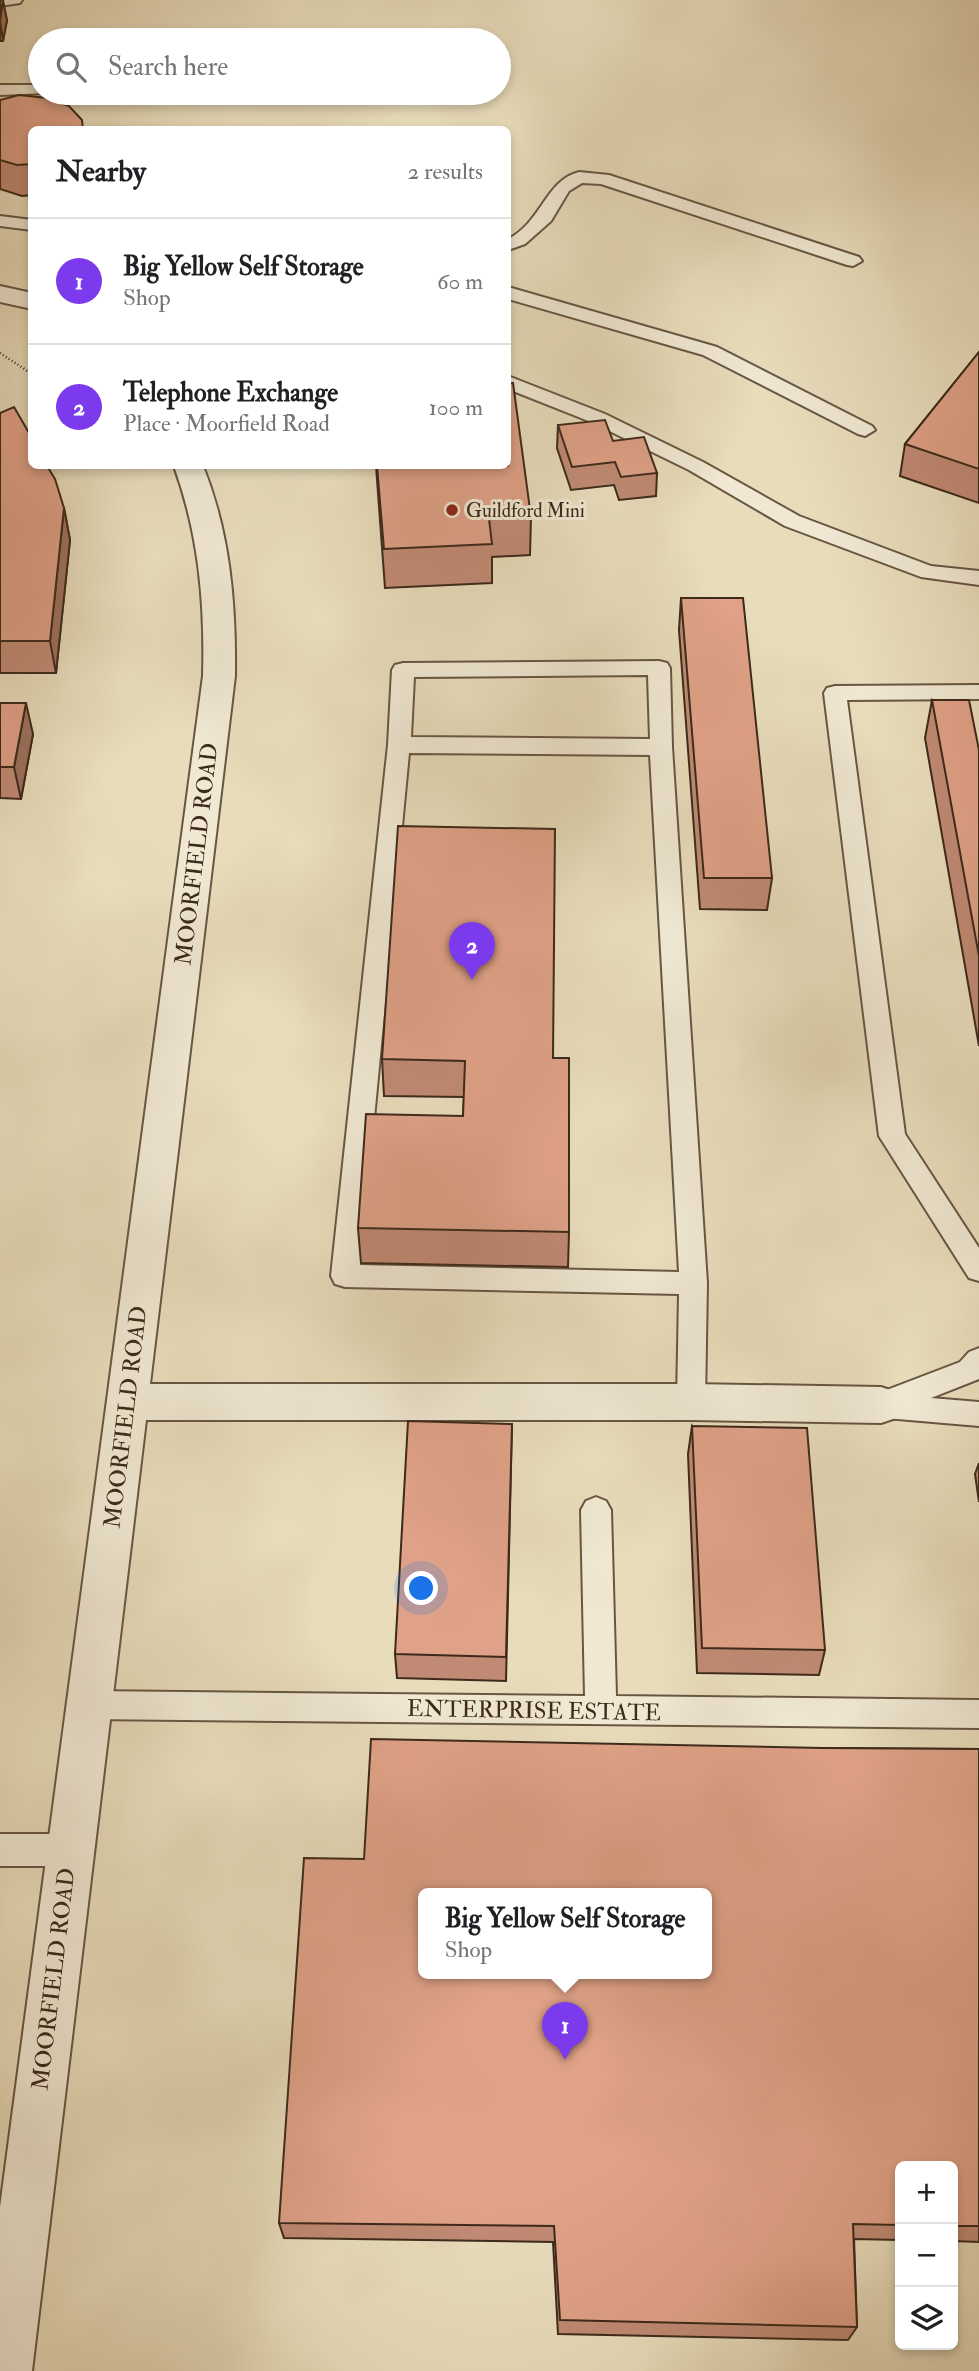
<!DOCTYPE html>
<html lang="en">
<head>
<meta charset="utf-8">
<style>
	body { margin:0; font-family:"IM FELL Double Pica",serif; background:#f2f2f2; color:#202124 }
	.controls { position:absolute; right:21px; bottom:21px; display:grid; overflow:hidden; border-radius:10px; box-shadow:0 4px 10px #0003 }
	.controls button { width:63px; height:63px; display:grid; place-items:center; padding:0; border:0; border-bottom:2px solid #e0e0e0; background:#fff; color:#202124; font:35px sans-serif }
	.you { position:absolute; left:422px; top:1589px; width:24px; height:24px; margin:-18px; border:5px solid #fff; border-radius:50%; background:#1a73e8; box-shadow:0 0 0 10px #1a73e833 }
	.badge { display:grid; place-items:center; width:46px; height:46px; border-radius:50%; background:#7c3aed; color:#fff; font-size:23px; font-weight:700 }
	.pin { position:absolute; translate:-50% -58px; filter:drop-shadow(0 2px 4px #0008) }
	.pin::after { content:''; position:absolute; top:37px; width:24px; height:21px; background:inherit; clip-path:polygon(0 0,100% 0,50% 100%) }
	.popup { position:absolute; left:418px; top:1888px; width:294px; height:91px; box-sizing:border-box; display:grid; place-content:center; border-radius:10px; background:#fff; filter:drop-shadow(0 2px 5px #0005); font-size:23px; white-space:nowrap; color:#757577 }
	.popup b { font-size:26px; color:#202124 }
	.popup::after { content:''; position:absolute; left:50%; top:100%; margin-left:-14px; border:14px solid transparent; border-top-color:#fff }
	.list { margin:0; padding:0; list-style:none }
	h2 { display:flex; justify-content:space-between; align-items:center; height:91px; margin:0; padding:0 28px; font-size:30px }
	h2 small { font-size:23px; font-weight:400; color:#757577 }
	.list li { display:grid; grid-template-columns:46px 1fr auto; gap:21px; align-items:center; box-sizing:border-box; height:126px; padding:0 28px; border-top:2px solid #e0e0e0 }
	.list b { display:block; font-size:26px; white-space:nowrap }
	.list p { margin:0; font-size:23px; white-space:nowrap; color:#757577 }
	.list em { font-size:23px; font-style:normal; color:#757577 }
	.icon { flex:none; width:38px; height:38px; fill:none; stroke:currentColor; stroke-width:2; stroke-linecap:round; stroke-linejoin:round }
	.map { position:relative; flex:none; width:979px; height:2371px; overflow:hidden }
	.search { position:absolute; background:#fff; box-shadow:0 4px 10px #0003; left:28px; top:28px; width:483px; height:77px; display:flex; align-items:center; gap:18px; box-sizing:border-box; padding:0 24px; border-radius:38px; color:#757577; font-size:26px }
	.panel { position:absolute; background:#fff; box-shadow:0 4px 10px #0003; left:28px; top:126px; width:483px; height:343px; border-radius:10px }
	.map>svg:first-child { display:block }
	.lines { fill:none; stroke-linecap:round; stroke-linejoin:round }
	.lane-casing { stroke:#685643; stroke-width:4 }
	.street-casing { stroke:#685643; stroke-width:4 }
	.path { stroke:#3d2a1b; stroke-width:2.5; stroke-dasharray:1 2.5; stroke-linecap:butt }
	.lane { fill:#f0e8d3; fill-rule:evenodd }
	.street { fill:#f0e8d3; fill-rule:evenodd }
	.wall { fill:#c08a74; stroke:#3d2a1b; stroke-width:2 }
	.shaded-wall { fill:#9c715e; stroke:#3d2a1b; stroke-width:2 }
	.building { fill:#dfa187; stroke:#3d2a1b; stroke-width:2; fill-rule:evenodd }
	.poi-dot { fill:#8f2418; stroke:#f0e8d3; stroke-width:2.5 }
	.labels { text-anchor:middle; stroke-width:6; stroke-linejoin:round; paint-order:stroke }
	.far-poi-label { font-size:19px; fill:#3d2a1b; stroke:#f0e8d3; text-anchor:start }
	.street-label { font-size:23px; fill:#3d2a1b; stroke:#f0e8d3 }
</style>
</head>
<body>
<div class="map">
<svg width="979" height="2371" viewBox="0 0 979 2371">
	<rect width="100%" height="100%" fill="#e8dcbb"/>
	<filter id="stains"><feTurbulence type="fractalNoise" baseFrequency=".00286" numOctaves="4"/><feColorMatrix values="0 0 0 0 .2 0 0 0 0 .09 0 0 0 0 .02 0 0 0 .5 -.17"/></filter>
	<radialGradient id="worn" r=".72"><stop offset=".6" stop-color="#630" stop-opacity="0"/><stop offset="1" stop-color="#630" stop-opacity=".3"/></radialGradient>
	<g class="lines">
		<g class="lane-casing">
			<path id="lane" d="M0 0H22L20 3 0 6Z
				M0 85H40V93H46L0 95Z
				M579 172 609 175 859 257 862 261 853 266 847 265 601 184 582 183 569 191 551 221 525 244 508 250V239C541 223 546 180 579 172Z
				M0 216 32 220V230L0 226Z
				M508 287 717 347 872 426 875 430 865 436 858 434 703 355 508 299Z
				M508 376 605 414 703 462 799 516 931 566 979 571V585L921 577 785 526 689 470 591 422 508 389Z
				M659 661 667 663 670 668 672 747 707 1283 705 1402 701 1411 691 1414 681 1411 677 1402 679 1294 345 1287 335 1284 331 1276 388 745 392 670 395 665 403 663ZM648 675 650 739 411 737 414 677ZM409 753 650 755 679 1272 360 1265Z
				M979 685V699L847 700 905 1134 979 1248V1281L969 1278 879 1136 824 693 827 688 835 686Z
				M979 1348V1379L931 1398 979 1402V1426L886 1418 871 1414 867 1405 871 1396 960 1362 969 1352Z
				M596 1497 606 1501 611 1510 616 1696 979 1700V1728L88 1719 77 1715 73 1705 77 1695 88 1691 585 1696 581 1510 586 1501Z
				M0 1834H70L81 1839 86 1850 81 1861 70 1866H0Z"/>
		</g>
		<g class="street-casing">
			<path id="street" d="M0 286 32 293V309L0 302Z
				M174 466H203C230 533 236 603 235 676L150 1384H691L881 1387 896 1392 902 1405 896 1418 881 1423 691 1420H146L32 2371H0V2207L203 676C205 603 199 535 174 466Z"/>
		</g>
		<path class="path" d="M0 353 32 374"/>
		<use href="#lane" class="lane"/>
		<use href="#street" class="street"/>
	</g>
	<path class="wall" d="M0 0 7 20 3 41H0Z
		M0 100 32 130V195L22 196 0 189Z
		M979 352V503L900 476 905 444Z
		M0 413 64 508 70 540 56 673H0Z
		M558 425 613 441 657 473 656 496 619 500 614 485 571 490 557 448Z
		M376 466H508L531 517 530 555 492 557V583L385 588Z
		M681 598 772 878 767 910 700 909 679 630Z
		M932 700 979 750V1046L925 738Z
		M0 703 33 734 21 799 0 798Z
		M553 1058 569 1232 568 1267 361 1263 358 1228 463 1116 464 1097 384 1096 382 1059Z
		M512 1424 506 1681 397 1678 395 1654Z
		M692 1426 825 1650 819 1675 697 1673 688 1454Z
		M979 1463V1502L975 1474Z
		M822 1748 979 1749V2242L953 2241V2166H900V2240L854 2239 857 2327 848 2340 558 2334 553 2242 284 2238 279 2223 364 1859Z"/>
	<path class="shaded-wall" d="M3 0 7 20 3 41 0 21Z
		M64 508 70 540 56 673 50 641Z
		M26 703 33 734 21 799 14 767Z"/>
	<path class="building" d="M0 0H3L0 17Z
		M19 95 47 98 69 106 82 120 83 130H32V164L17 165 0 160V100Z
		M979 352V469L905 444Z
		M513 383 531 517 489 519 492 544 384 549 377 466H508V384Z
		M14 407 32 438V466H47L55 479 64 508 50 641H0V413Z
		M605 420 613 441 644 437 657 473 621 477 615 462 572 467 558 425Z
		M681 598H743L772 878H704Z
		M932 700H969L979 750V956Z
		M0 703H26L14 767H0Z
		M398 826 555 829 553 1058H569V1232L358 1228 366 1114 463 1116 465 1061 382 1059Z
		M408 1421 512 1424 506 1657 395 1654Z
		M692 1426 807 1428 825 1650 702 1648Z
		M371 1739 822 1748 979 1749V2226H953V2166H900V2225L853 2224 857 2327 560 2320 554 2226 279 2223 304 1858 364 1859ZM423 1894H707V1974H423Z"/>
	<circle class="poi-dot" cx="452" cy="510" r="7"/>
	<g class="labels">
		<g class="far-poi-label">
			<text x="466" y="517">Guildford Mini</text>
		</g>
		<g class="street-label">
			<text transform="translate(196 854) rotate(-83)" y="8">MOORFIELD ROAD</text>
			<text transform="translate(125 1417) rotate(-83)" y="8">MOORFIELD ROAD</text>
			<text transform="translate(534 1710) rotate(1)" y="8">ENTERPRISE ESTATE</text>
			<text transform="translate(53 1979) rotate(-83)" y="8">MOORFIELD ROAD</text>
		</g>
	</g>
	<rect width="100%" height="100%" filter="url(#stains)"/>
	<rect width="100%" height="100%" fill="url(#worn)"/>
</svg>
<div class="controls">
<button>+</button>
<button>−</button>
<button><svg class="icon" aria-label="layers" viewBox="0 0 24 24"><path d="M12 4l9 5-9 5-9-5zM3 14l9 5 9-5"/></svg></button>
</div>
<div class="you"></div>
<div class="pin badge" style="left:565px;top:2060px">1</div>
<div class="popup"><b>Big Yellow Self Storage</b>Shop</div>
<div class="pin badge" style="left:472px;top:980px">2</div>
<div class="search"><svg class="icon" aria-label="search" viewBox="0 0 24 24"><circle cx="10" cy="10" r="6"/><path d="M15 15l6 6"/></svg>Search here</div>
<section class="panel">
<h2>Nearby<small>2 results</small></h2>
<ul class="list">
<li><span class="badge">1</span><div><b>Big Yellow Self Storage</b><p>Shop</p></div><em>60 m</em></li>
<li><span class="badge">2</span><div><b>Telephone Exchange</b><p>Place · Moorfield Road</p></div><em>100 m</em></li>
</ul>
</section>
</div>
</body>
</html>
